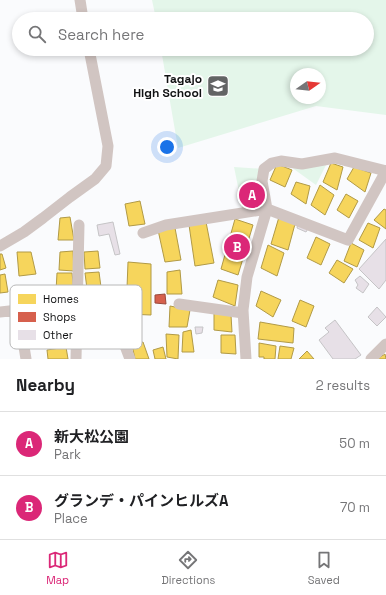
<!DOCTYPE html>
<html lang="en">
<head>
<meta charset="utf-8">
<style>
	body { margin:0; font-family:"Space Grotesk","Noto Sans JP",sans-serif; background:#f6f6f6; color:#202124 }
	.compass { position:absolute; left:290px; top:68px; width:36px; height:36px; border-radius:50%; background:#fff; box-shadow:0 2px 6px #0003; rotate:76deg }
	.you { position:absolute; left:167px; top:147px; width:14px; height:14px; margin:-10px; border:3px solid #fff; border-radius:50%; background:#1a73e8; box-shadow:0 0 0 6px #1a73e833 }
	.badge { display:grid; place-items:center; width:26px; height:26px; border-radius:50%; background:#db2777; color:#fff; font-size:13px; font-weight:700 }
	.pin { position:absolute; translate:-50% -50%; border:2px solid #fff; box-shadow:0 1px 4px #0006 }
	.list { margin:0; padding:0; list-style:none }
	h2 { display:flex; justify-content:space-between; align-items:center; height:52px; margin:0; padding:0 16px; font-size:17px }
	h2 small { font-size:13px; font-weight:400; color:#757577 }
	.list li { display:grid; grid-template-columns:26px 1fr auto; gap:12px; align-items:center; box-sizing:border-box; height:64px; padding:0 16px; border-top:1px solid #e0e0e0 }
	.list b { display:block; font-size:15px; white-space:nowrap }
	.list p { margin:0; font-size:13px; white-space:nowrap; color:#757577 }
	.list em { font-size:13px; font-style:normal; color:#757577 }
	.icon { flex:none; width:22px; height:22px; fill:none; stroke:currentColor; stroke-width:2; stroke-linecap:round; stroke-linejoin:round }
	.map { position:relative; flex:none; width:386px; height:359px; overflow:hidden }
	.search { position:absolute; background:#fff; box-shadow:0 2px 6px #0003; left:12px; right:12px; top:12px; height:44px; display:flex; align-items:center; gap:10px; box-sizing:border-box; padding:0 14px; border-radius:22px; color:#757577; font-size:15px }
	.sheet { height:180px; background:#fff }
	nav { display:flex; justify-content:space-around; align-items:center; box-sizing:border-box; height:56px; border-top:1px solid #e0e0e0; background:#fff; font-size:11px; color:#757577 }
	nav a { display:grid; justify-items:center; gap:2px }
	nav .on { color:#db2777 }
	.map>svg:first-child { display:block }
	.green { fill:#e4f6ea; fill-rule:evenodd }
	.homes { fill:#f6d55c; stroke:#b19a46 }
	.shops { fill:#d6604d; stroke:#9b493c }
	.building { fill:#e7e0e7; stroke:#c5c4c6 }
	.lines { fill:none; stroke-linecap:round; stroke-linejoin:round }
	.minor { stroke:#d1c5c2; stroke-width:11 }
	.labels { text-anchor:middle; stroke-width:4; stroke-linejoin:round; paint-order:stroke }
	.poi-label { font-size:12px; font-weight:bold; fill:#111213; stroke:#fff; text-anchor:end }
	.key { fill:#fff; stroke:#b8b8b8; stroke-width:1 }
	.key-label { font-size:11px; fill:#111213 }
</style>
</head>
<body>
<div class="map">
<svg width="386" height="359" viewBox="0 0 386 359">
	<rect width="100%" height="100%" fill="#fafbfd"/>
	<path class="green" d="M152 0H386V115L316 106 178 148 161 49H367V19H156ZM296 74H320V98H296Z
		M329 159 316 185 284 162Z
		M234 167 264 169 267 209 243 211Z"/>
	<path class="homes" d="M331 163 343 167 337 190 323 182Z
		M277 164 292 170 285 187 270 180Z
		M354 167 371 173 365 192 347 179Z
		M296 182 310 186 306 204 291 194Z
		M320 185 334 195 325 215 311 205Z
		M346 194 358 201 349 218 337 210Z
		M140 201 145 224 129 226 125 204Z
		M384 209 386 210V229L374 220Z
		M70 217 74 240H58L60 218Z
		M279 217 295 224 288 250 271 244Z
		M235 219 253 225 238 275 221 269Z
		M206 222 214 263 195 266 189 225Z
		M368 223 380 228 373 248 359 240Z
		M175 228 181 260 165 262 158 230Z
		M316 237 330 244 321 265 307 258Z
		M351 243 364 250 357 267 344 261Z
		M268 245 284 253 277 276 261 268Z
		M73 251 74 271 59 270 60 252Z
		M98 251 100 268 85 269 84 252Z
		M17 252H31L36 274 19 276Z
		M0 254H2L6 268 0 270Z
		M337 260 353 269 344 283 329 273Z
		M128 262 151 264V315L126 314Z
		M180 270 182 294H167V272Z
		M99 272 101 287 87 289 85 273Z
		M57 273H72L74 291H56Z
		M5 274 8 292 0 293V275Z
		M218 280 238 285 235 306 213 297Z
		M261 291 281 300 273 317 256 306Z
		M300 300 314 306 306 327 292 321Z
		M170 306 190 310 187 327H169Z
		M214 312 231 315 232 332 214 330Z
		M260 322 294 328 293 343 258 339Z
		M191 330 194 352H182L183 332Z
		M166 334 179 335 178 359 167 357Z
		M221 335H235L236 354 221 353Z
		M143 342 149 359H135L132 345Z
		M259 343 276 346 275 359H264V357H259Z
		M280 346 294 348 291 359H278Z
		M66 347 68 359H48L47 350Z
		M163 347 166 359H155L153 350Z
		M307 351 314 359H299Z
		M385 354 386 359H377Z"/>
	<path class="shops" d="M165 294 166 304 155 303V295Z"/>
	<path class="building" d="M113 222 120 254 115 255 109 234 99 236 97 225Z
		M298 224 309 227 306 232 297 228Z
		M386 239V280L379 289 359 269Z
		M360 276 369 284 363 293 356 288 358 285 355 280Z
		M377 307 386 317 377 326 368 317Z
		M335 320 361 355 355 359H333L319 340 329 332 325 328Z
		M195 327H203L202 333 196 334Z"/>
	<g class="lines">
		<path class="minor" d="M80 0 83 19
			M143 233 166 225 267 209 348 240 386 171
			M0 246 24 232 43 218 70 197 95 179 106 166 108 146 89 49
			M179 304 243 313
			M0 312 18 310 26 359
			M122 338 130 359
			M76 359 79 225
			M246 359 243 310 247 277 267 209 262 181 264 169 272 163 281 161 302 164 335 158 386 171
			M371 359 386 344"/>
	</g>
	<defs>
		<g id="school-square" transform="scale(1.15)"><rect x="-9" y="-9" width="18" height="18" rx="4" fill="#636465" stroke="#fff"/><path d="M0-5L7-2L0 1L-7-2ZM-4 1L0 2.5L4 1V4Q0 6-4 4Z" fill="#fff"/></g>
	</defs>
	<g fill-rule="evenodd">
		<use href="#school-square" x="218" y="86"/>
	</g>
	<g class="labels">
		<g class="poi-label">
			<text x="202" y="83">Tagajo<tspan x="202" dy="14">High School</tspan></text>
		</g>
	</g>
	<rect x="10" y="285" width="132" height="64" rx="6" class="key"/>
	<rect x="18" y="294" width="18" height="10" fill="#f6d55c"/>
	<rect x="18" y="312" width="18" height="10" fill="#d6604d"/>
	<rect x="18" y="330" width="18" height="10" fill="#e7e0e7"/>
	<g class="key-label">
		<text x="43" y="303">Homes</text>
		<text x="43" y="321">Shops</text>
		<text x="43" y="339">Other</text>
	</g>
</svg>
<svg class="compass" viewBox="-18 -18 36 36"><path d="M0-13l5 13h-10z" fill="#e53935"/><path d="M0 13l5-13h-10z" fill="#757577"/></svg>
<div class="you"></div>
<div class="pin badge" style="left:252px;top:195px">A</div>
<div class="pin badge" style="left:237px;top:247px">B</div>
<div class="search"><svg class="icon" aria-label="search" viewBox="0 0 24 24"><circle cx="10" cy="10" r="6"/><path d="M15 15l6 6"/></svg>Search here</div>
</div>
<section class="sheet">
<h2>Nearby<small>2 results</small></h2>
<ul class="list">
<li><span class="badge">A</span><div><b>新大松公園</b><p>Park</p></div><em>50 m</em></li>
<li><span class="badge">B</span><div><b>グランデ・パインヒルズA</b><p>Place</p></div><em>70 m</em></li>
</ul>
</section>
<nav>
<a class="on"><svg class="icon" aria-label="map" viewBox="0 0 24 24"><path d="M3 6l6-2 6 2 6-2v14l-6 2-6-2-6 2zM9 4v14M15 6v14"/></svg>Map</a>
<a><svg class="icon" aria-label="directions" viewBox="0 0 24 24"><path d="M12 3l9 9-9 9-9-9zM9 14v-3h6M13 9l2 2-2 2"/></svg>Directions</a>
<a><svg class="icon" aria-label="saved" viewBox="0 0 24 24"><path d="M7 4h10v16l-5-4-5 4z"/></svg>Saved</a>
</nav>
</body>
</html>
